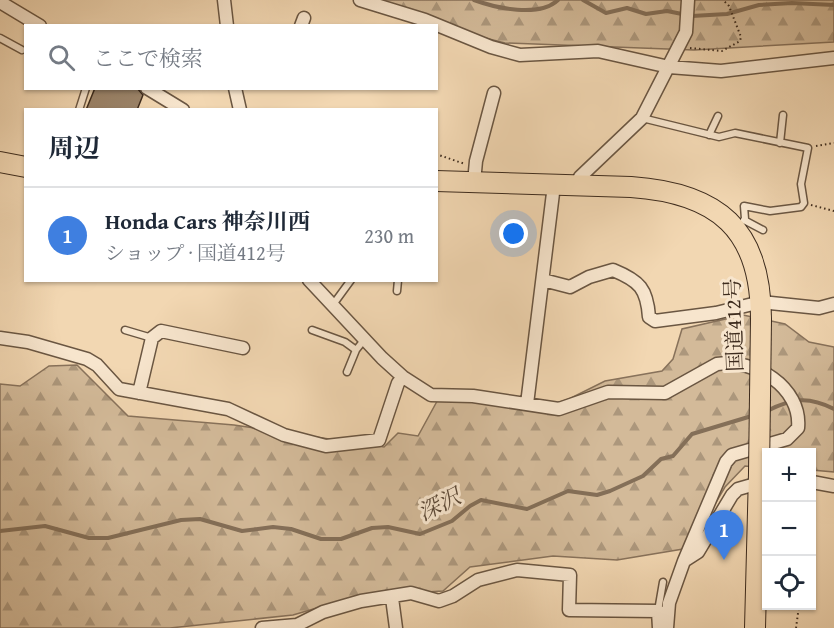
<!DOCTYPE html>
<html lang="ja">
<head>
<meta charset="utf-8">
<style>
	body { margin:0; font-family:"Gentium Book Plus","Noto Serif JP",serif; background:#f6f6f7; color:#1f2937 }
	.controls { position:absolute; right:18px; bottom:18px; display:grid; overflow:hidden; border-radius:0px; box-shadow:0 2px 4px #0004 }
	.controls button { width:54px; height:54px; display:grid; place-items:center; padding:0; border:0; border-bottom:2px solid #e0e1e3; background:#fff; color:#1f2937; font:30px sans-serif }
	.you { position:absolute; left:514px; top:234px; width:21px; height:21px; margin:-15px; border:4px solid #fff; border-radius:50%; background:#1a73e8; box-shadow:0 0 0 9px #1a73e833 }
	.badge { display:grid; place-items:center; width:39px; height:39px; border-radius:50%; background:#7c3aed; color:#fff; font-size:20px; font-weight:700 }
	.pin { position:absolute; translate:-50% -50px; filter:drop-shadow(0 2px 3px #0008) }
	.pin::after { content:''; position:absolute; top:32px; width:21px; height:18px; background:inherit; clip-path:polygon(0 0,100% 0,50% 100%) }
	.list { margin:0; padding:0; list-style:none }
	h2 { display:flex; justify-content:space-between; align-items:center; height:78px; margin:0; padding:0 24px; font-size:26px }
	h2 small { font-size:20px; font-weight:400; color:#747a83 }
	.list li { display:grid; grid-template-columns:39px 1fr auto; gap:18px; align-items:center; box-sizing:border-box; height:96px; padding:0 24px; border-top:2px solid #e0e1e3 }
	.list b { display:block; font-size:22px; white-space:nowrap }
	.list p { margin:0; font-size:20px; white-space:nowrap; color:#747a83 }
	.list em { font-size:20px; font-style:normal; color:#747a83 }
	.icon { flex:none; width:33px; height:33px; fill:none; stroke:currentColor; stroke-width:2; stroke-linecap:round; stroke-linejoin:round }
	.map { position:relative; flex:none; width:834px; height:628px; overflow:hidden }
	.search { position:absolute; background:#fff; box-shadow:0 2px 4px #0004; left:24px; top:24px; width:414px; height:66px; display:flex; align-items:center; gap:15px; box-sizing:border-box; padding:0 21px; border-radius:0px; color:#747a83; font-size:22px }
	.panel { position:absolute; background:#fff; box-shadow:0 2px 4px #0004; left:24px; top:108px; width:414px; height:174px; border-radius:0px }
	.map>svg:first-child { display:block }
	.forest { fill:url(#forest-firs); stroke:#88725b; stroke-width:1.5 }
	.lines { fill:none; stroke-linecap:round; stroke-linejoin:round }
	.stream { stroke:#846f58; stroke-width:4 }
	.building { fill:#9b846a; stroke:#3d2b1d; stroke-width:1.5 }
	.service-casing { stroke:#6a5642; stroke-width:9 }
	.minor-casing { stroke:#6a5642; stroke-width:15 }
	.trunk-casing { stroke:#3d2b1d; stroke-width:22 }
	.path { stroke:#3d2b1d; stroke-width:2; stroke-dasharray:1.5 3; stroke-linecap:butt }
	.service { stroke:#f7e5cd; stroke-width:6 }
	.minor { stroke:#f7e5cd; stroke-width:12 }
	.trunk { stroke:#f2d7b2; stroke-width:20 }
	.trunk-bridge-casing { stroke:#3d2b1d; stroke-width:22; stroke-linecap:butt }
	.trunk-bridge { stroke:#f2d7b2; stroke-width:20 }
	.labels { text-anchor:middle; stroke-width:6; stroke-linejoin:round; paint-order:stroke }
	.street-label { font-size:21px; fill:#3d2b1d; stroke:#f7e5cd }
	.water-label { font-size:22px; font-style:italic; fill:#5b4836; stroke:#f7e5cd }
</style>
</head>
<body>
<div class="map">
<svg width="834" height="628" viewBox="0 0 834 628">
	<defs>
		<pattern id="forest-firs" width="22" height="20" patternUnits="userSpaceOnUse" patternTransform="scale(1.5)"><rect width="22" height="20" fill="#d3ba99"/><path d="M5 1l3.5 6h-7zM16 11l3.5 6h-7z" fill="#ac977c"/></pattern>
	</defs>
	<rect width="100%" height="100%" fill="#f2d7b2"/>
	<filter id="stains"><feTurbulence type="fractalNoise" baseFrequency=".00333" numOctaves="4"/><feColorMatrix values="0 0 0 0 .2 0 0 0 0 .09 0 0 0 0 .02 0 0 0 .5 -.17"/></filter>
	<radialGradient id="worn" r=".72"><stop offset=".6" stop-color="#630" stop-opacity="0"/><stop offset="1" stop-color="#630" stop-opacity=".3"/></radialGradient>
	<path class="forest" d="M358 0H834V42L694 50 505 43 366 8Z
		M743 315 785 324 809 342 834 347V472L812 470V452H766V468L745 466 725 487 689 548 617 560 553 556 470 567 443 591 358 596 293 615 170 628H0V384L20 386 49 366 77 365 128 416 234 425 384 447 398 433 418 436 441 394 539 409 569 399 605 381 662 371 673 359 682 329Z"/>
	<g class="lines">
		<path class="stream" d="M474 0C496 8 539 18 558 0
			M583 0 606 13 627 8 646 14 667 11 692 16 727 14 759 5 792 3 834 5
			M767 411C792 398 809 396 834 409
			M0 531 45 526 89 538H108L181 520 200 519 242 531 273 527 291 529 321 539H341L372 528 388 527 420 534 452 521 470 506 481 500 527 509 568 491 597 495 610 491 643 476 661 459 673 456 692 434 755 415"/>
	</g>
	<path class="building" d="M95 88H137L143 95 137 110H86Z"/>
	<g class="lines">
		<g class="service-casing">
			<path id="service" d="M0 38 22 50
				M79 110 86 88
				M642 118 719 137 735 133 808 148 801 184 804 203 801 207 770 211 744 206 745 219
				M709 135 718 116
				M780 143 783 115
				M744 220 763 230
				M397 291 398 280
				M332 306 351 280
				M125 330 152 338
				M312 330 345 342 356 350
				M347 372 356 350 364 340
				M658 611 663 582"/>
		</g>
		<g class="minor-casing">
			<path id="minor" d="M224 0 227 26
				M360 0 425 20 491 47 520 55 598 51 669 67 721 71 834 58
				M0 2 40 26
				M301 26 304 18
				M147 88 183 110
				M235 88 240 110
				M474 182 476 161 494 93
				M578 185 580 177 642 118 686 32 688 0
				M309 280 382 358 403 377 431 395 473 396 559 409 608 392 665 393 717 364C754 358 802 387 798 428L787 439 732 455 726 462 684 561
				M543 280 570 287 589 277 613 270C640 281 647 289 649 317L655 321 716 313 761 302 819 308 834 304
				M0 338 28 342 87 359 97 365 119 389 228 409 284 435 326 446 379 440 398 383 403 377
				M139 393 152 338 161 331 243 348
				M527 404 554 185
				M812 482 834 486
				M392 598 396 628
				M262 628 297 625
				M296 628 297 625 323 612 361 601 411 593 439 601 453 596 478 580 517 570 570 575 569 610 658 611 659 628
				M667 628 669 603 684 561 698 552 732 495 738 489 759 483"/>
		</g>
		<g class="trunk-casing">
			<path id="trunk" d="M0 162 26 167
				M436 181 631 187C718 193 761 229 761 319
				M755 628 759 473"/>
		</g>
		<path class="path" d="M690 48 722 51 740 41 741 37 729 6 723 0
			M816 146 834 143
			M436 154 465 164
			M811 205 834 211
			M796 628 799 606"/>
		<use href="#service" class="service"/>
		<use href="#minor" class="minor"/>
		<use href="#trunk" class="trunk"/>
		<g class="trunk-bridge-casing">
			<path id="trunk-bridge" d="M759 473 761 319"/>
		</g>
		<use href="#trunk-bridge" class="trunk-bridge"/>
	</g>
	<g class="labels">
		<g class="street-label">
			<text transform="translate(734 325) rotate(-92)" y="7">国道412号</text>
		</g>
		<g class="water-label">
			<text transform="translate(439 504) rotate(-27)" y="8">深沢</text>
		</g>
	</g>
	<rect width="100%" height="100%" filter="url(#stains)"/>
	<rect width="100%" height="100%" fill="url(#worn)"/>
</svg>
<div class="controls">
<button>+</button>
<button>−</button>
<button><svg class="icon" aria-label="locate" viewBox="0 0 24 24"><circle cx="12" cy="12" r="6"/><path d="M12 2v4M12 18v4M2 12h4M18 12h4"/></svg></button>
</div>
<div class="you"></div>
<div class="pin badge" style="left:724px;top:560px;background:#3f7fe0">1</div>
<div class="search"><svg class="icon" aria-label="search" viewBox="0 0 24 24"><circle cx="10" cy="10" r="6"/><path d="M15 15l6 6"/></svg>ここで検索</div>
<section class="panel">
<h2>周辺<small></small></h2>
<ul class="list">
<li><span class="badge" style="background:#3f7fe0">1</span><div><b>Honda Cars 神奈川西</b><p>ショップ · 国道412号</p></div><em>230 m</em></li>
</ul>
</section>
</div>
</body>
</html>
